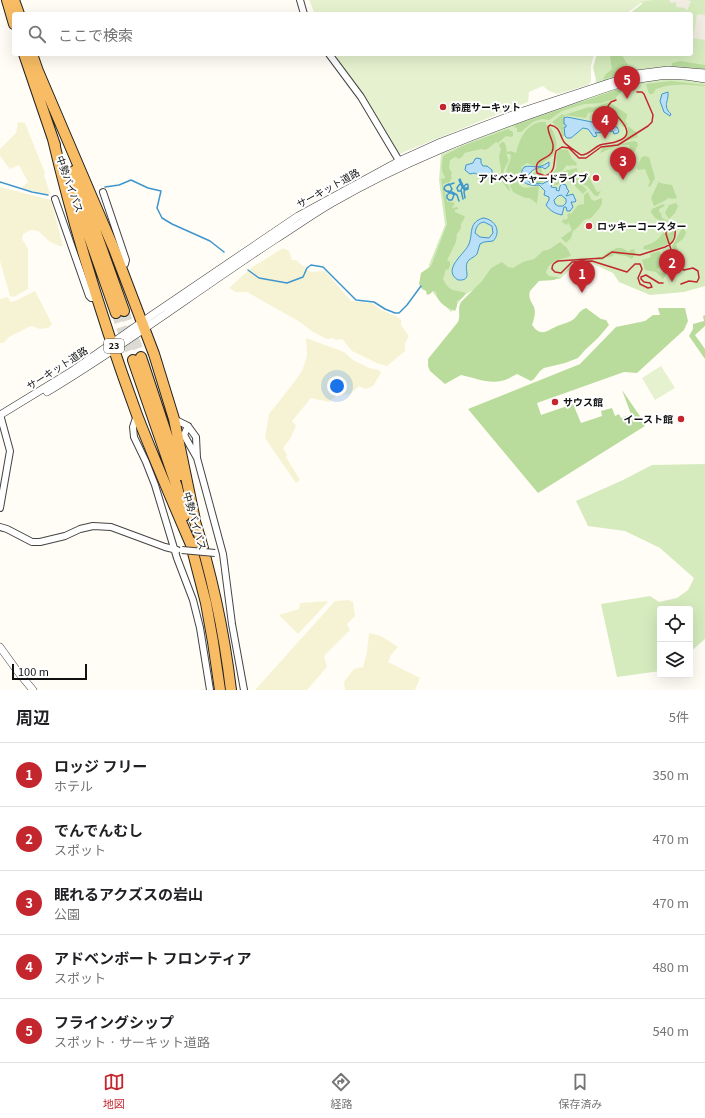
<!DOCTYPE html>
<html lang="ja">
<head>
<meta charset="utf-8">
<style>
	body { margin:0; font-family:Georgia,"Noto Sans JP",serif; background:#f6f6f6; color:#202124 }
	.controls { position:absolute; right:12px; bottom:12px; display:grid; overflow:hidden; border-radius:4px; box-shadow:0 4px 16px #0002 }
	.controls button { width:36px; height:36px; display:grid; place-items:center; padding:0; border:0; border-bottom:1px solid #e0e0e0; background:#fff; color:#202124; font:20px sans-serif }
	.scale { position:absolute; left:12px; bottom:10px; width:75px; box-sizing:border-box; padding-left:4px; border:2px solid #111; border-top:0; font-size:11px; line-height:14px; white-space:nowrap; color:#111; -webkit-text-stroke:3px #fff; paint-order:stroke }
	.you { position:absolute; left:337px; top:386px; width:14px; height:14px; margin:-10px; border:3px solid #fff; border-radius:50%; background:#1a73e8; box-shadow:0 0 0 6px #1a73e833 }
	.badge { display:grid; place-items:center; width:26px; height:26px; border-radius:50%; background:#c4262e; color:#fff; font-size:13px; font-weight:700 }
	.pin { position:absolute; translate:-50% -33px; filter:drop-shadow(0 1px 2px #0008) }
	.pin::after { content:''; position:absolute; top:21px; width:14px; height:12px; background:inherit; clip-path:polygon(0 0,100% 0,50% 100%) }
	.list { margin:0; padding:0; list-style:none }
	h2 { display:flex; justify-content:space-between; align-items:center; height:52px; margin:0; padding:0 16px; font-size:17px }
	h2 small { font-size:13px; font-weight:400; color:#757577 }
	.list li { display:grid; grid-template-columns:26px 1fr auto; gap:12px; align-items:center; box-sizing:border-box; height:64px; padding:0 16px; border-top:1px solid #e0e0e0 }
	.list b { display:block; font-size:15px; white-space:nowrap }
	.list p { margin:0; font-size:13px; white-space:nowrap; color:#757577 }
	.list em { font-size:13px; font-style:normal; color:#757577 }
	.icon { flex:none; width:22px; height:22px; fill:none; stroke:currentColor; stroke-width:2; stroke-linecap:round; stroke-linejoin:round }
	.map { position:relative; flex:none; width:705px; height:690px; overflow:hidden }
	.search { position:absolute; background:#fff; box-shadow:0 4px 16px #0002; left:12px; right:12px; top:12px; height:44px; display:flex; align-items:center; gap:10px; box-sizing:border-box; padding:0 14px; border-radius:4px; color:#757577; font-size:15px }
	.sheet { height:372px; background:#fff }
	nav { display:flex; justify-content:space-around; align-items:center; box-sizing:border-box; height:56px; border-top:1px solid #e0e0e0; background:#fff; font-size:11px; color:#757577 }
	nav a { display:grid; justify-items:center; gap:2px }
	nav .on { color:#c4262e }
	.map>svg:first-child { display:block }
	.farmland { fill:#f6f3d4 }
	.green { fill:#d5ebbd }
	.forest { fill:#b9dc9c }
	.pitch { fill:#e6f2cf }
	.plaza { fill:#f1ede2 }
	.water { fill:#b9e0f7; stroke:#3f96cf; fill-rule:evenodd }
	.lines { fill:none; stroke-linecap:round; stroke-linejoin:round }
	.stream { stroke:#3f96cf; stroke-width:1.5 }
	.trunk-tunnel { stroke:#dbdad3; stroke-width:10; stroke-dasharray:10 5; stroke-linecap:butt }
	.minor-casing { stroke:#444; stroke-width:8 }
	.tertiary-casing { stroke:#444; stroke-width:8 }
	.trunk-casing { stroke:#222; stroke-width:12 }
	.minor { stroke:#fff; stroke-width:6 }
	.tertiary { stroke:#fff; stroke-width:7 }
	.trunk { stroke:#f7bc64; stroke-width:10 }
	.rail { stroke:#c4262e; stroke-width:1.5 }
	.minor-bridge-casing { stroke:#444; stroke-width:8; stroke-linecap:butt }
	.minor-bridge { stroke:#fff; stroke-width:6 }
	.poi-dot { fill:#c4262e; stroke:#fff; stroke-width:1.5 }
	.labels { text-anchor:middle; stroke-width:4; stroke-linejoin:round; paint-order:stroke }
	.shield { fill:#fff; stroke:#585858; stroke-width:1 }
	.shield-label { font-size:9px; font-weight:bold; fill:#111 }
	.poi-label { font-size:10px; font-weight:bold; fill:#111; stroke:#fff; text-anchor:start }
	.street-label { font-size:10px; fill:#111; stroke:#fff }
</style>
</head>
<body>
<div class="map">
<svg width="705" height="690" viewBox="0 0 705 690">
	<rect width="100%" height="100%" fill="#fffdf5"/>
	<path class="farmland" d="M18 122 25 123 45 173 44 175 50 193 47 194 21 188 28 182 19 165 10 169 0 156V149L16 133Z
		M0 187 51 200 63 246H59L49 241 38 231 31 230 23 234 22 239 28 249V289L14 297 10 296 0 261Z
		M283 248 289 251 292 260H296L310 272 325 271 351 301 372 303 381 310 398 317 401 320V325L409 336 405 343V351L387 366 379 364 352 351 342 339 336 340 333 338 327 339 313 332 300 322 247 292H236L229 288 251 268Z
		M35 291 52 324 48 328 40 329 31 326 9 337 3 343H0V299L8 297 10 302 15 301Z
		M306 338 344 352 353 360 369 368 379 370 381 373 373 386 366 389 359 386 350 394 336 396 329 402 311 398 292 421 296 426 290 439 283 448 287 455 286 457 300 480 296 483 265 438 269 414 292 385 302 371 307 356Z
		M349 600 353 602 355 616 347 624 350 630 324 656 327 667 307 690H255L335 601Z
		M328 601 327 603 298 634 279 615 299 609 300 603Z
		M369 633 381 636 398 647 391 655 388 662 420 678 415 690H345L344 682 354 669 363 667 367 652Z"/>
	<path class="green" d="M630 0H705V286L684 292 650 295 619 282 613 273 591 263H577L560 279C534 279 486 279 465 295 460 300 456 307 451 312L433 293 429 265 445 225 439 180 441 154 517 123 595 96 596 80 593 67 597 54H691V14H629L643 3Z
		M705 464V639L690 652V609H660V671L617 677 601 604 650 596 659 602 677 598 688 590 694 578 660 548 625 531 588 526 576 501 623 480 652 465Z"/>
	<path class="forest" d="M613 54H621L628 65 627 68 621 70V73L603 80 605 75 612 69 610 57Z
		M680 61 705 65V69L672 66V63Z
		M671 81 705 85V86C689 85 671 83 656 89L653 94H649L646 84Z
		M633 84H636L637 86 626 88 625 91 620 93 615 99 602 103 584 104 562 111 549 120 542 119 533 122 521 132H517V128L514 127 515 125Z
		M609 102 627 114V117L625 121 628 125 623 127C616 118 616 115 604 116L597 111 588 113 586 118 565 115V123L563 126 564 136 563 137 560 135 561 131C557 125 556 126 552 122L562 114 564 115 589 107C596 109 602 104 609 102Z
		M540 122H546V125H549C555 133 560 146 553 155 549 160 544 160 541 165L542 173 547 176V178L544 181 537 184C533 182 532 180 532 175L536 170 535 166 527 163 521 167 523 171 522 173 524 176C521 179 518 181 519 185L525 188 538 186 539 187 537 204 530 198H525L513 192C510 186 507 179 506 173 506 166 513 159 510 154H507V152L511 151 516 153C520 138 525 126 540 122Z
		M628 126 636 132 638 137 626 141 624 139 627 133Z
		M508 129 513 132V136L511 137 506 136 498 143 496 142 486 150 481 149 464 153 463 156 459 159 455 157 450 160 449 168 452 173 451 176 452 177 450 182 443 184 447 201 455 203 452 208 458 207V209L455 210V212L464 216 465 217 461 224V228L457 234 456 242 447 260 450 262V266L448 270 446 269 443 279C450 293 454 289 466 293L462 298 457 301V306L455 311C446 307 437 303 436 292L433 291 430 294 427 295 426 291 422 289 419 284 421 273 431 266 447 224 441 178 444 179 445 177C440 171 442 163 443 156L462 146Z
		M634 141 637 142 638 145C633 154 631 168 617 169L615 163C617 156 624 156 631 155L629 145H620L600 153 603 146Z
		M502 142H504C508 147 505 155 509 160 506 166 501 172 505 179 507 184 510 187 510 192L501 180V169L499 157 501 149 499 145Z
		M561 149 568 150 572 159 577 163 576 166 573 165 569 166 567 165 562 171 552 175C553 173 555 171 556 169 558 161 553 154 561 149Z
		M644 156 649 157 655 178 650 187 648 186 650 182 645 169 638 170 637 168 641 158Z
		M577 168 579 182 587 190 583 194 575 186 574 183H571L568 180 554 186 553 184C557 172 566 170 577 168Z
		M586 172 597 192 601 191 598 196H595L587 186 584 185 580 176Z
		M659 181 660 183 672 185 677 198 673 199 668 198 666 200 654 206 651 198Z
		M588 192 591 199 594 201 602 198V203L599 209 591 218 584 220 578 227 573 231 571 238 566 243 561 238 572 230 568 222 567 225 562 222 563 219 565 220 568 218 567 215 569 213 571 214 578 205 584 204V195Z
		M676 203 678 206 675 213 669 219 665 213C666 210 668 208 669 205Z
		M663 204 665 206 659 209V212L661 213 662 218 667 220 668 221 665 225 666 227 664 228 660 226 659 220 655 218 651 212 652 209Z
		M669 224 674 227V236L671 243 652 250 643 249 644 246C659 242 661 235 669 224Z
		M683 228 686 232C685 238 681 241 676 244L678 250 674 254 672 246C676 241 679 231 683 228Z
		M560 242 567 248 571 256C560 260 549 260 546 273L549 276 557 277 559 278 554 280 539 281 530 291C528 298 531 301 534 307 536 312 534 320 532 325 542 339 548 329 560 325 565 323 570 322 574 319 578 315 580 310 586 308L601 319 606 320 609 325 598 338 585 350 578 358 565 363 544 368 540 371 534 379 531 381 517 374C513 376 510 378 505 380 489 385 476 378 461 375L445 384 430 371 428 366V359L458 322C461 315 457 309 461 302L482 281 491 268 502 262 508 267 513 268 523 262 534 259 543 251 550 249Z
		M617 248H622L629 252 630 250 635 249 634 251 636 253 632 259 626 256 614 254 613 256 604 258 603 260H595L603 256 608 252Z
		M659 251 662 256H665L668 262 666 265 662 264 657 270 661 273 669 271 663 279 656 272 645 270 642 260 651 257 650 254Z
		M658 308H685L688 321 684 330 637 373 624 372 537 403 541 415 573 404 581 423 602 416 601 411 612 408 615 416 619 414 621 418 631 414 622 390 644 422 645 426 538 493 468 409 580 364 616 327 645 321 653 315H660Z
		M705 315V326L695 335 705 349V359L689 336 693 329V324L704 321 703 316Z"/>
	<path class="pitch" d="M309 0H653L642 2 626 14H315Z
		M335 54H594L591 66V82L588 85 558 94 549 91 543 86 529 92 528 102 399 154Z
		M661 366 675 388 655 400 642 378Z"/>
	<path class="plaza" d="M669 0H687L691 1 687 11 685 8 676 7V2L671 3Z
		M697 14 705 15V40L693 38Z"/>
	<path class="water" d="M668 92C669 101 662 106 671 114L670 116 664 112 660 101 662 94Z
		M567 117 617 127 619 131 618 133 614 134 613 131 596 133 595 132 597 136 594 137 588 129 583 128 571 138H567L565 136 564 127H566V125L564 124V118Z
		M477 158 481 159V163L483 166H487L492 170V174C490 178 486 180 481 179 477 174 477 172 470 174L465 170 466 165 473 163 475 159Z
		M549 162V166L545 169 542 167C535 168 529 171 527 179L531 184C535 185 538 182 542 184L548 181 550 178 553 180 551 187 557 188 556 190 559 191 560 186 562 184 566 185 567 189 569 191 566 196 573 194 576 201 575 202H571L573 207 570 211H567L566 207H564L562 215C556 214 550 211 546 205L549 200V197L544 195 545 191 539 185C526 187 516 180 524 167 534 164 536 171 549 162ZM561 195 566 199V203L563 206H558L555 204 554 200 558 196Z
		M483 218C495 219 502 232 493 241L484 242 480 244 477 254C474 258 469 258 467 263 464 270 473 281 458 280 442 270 463 255 468 246 474 235 467 223 483 218ZM484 222 492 226 493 233 489 238 480 237 475 233C476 227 478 223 484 222Z"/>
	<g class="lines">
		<path class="stream" d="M460 179C462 183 462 187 465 190L468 189V185L467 184C464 185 463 188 464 190
			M459 180 462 187
			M0 182 32 192 48 195
			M449 184 445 186 444 189C447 193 451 192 454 195L452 200H449L447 198V195L450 193
			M448 185 454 183
			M105 187 119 185 131 180 148 188 161 191 157 208 162 218 172 224 210 241 224 252
			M461 190 463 186 462 183 459 185 457 188 458 191H461
			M461 190 463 199
			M448 191 450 192 452 189 450 185
			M452 192 457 195 459 201
			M465 198 464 192 465 188H468
			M248 270 259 278 287 283 303 277 307 268 311 265 323 267 356 300 374 302 385 309 395 313H399L407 305 421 286"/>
		<path class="trunk-tunnel" d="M124 311 141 357
			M116 313 133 360"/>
		<g class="minor-casing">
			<path id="minor" d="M300 0 304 14
				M329 54 361 97 401 164
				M103 192 126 260 125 264 121 266
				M55 199 89 296 91 298H97
				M137 415 133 427 134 437 146 462 155 485 177 558 193 600 200 628 210 690
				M174 419 188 426 196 437 197 458 223 554 232 624 244 690
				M188 426 184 435 197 458
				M0 508 10 451 1 418
				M0 527 7 529 32 542H40L65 536 80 529 93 526 111 527 165 547 177 550"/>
		</g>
		<g class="tertiary-casing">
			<path id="tertiary" d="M47 392C126 345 199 289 276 239 295 227 313 214 332 203 401 163 475 134 550 108 583 97 619 81 653 77 670 74 688 76 705 79
				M0 415 72 371 152 315 298 216 399 161 441 142 517 113 636 74 668 70 705 73
				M0 647 18 672 33 690"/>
		</g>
		<g class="trunk-casing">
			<path id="trunk" d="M7 0 14 24
				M14 0 19 14
				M24 54 55 145
				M32 54 40 77
				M38 71 114 249 154 354 174 419 195 520
				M53 139C75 232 104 325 137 415 154 459 173 503 192 547
				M74 171 124 311
				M72 188 116 313
				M141 357 180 475
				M133 360 177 487 184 516
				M193 515C211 571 224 631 231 690
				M190 541 206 603 213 642 220 690"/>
		</g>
		<use href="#minor" class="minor"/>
		<use href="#tertiary" class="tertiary"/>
		<use href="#trunk" class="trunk"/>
		<path class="rail" d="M616 100 611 102 608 106 609 108C617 116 639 134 618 141 612 144 605 143 600 145 593 148 589 155 581 155 577 152 567 146 564 142 559 135 561 127 550 125L548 127C548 136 556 143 552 152 547 161 533 157 537 173L545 176C557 172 553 161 556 151L562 147 569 148 579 158H586L601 147 618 145 648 126 652 122 653 115 644 94 642 92H637
			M663 283H659L646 275 641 277V279L644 282 650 283 652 287 648 288 640 284 638 278 642 269 640 264H635L627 272 592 261 572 262 561 273 555 272 552 269C552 264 554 263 558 261L603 258 612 252 640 255 665 247C673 244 676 238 675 230L671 228 666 232V234L676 265 677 267 684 270 693 268 698 271 699 278 697 282 689 281 681 284"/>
		<g class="minor-bridge-casing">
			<path id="minor-bridge" d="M182 550 215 553"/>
		</g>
		<use href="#minor-bridge" class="minor-bridge"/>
	</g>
	<g class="poi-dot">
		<circle cx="443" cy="107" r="4"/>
		<circle cx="596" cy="178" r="4"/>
		<circle cx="589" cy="226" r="4"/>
		<circle cx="555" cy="402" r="4"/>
		<circle cx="681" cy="419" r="4"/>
	</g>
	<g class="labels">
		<rect class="shield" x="104" y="339" width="20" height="14" rx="3"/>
		<g class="shield-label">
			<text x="114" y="349">23</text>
		</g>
		<g class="poi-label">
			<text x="451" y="111">鈴鹿サーキット</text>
			<text x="588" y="182" text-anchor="end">アドベンチャードライブ</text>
			<text x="597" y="230">ロッキーコースター</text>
			<text x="563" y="406">サウス館</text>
			<text x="673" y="423" text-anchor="end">イースト館</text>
		</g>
		<g class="street-label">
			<text transform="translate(70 184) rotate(70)" y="4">中勢バイパス</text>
			<text transform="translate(328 188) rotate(-29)" y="4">サーキット道路</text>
			<text transform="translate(57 368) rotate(-33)" y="4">サーキット道路</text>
			<text transform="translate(195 521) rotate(74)" y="4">中勢バイパス</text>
		</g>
	</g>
</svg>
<div class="controls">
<button><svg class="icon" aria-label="locate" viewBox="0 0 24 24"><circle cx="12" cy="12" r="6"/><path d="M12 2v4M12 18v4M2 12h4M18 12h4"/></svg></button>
<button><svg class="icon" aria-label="layers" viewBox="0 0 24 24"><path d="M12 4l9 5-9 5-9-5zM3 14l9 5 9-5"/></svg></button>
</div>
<div class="scale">100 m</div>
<div class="you"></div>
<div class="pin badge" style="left:582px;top:293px">1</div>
<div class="pin badge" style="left:672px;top:282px">2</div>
<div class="pin badge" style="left:623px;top:180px">3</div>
<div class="pin badge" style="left:605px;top:139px">4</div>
<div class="pin badge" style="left:627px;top:99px">5</div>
<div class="search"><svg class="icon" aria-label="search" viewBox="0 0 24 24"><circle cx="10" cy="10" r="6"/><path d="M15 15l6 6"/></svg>ここで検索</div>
</div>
<section class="sheet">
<h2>周辺<small>5件</small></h2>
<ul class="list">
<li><span class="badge">1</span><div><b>ロッジ フリー</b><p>ホテル</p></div><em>350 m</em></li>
<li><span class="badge">2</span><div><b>でんでんむし</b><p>スポット</p></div><em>470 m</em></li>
<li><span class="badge">3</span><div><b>眠れるアクズスの岩山</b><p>公園</p></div><em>470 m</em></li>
<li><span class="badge">4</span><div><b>アドベンボート フロンティア</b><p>スポット</p></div><em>480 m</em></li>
<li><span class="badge">5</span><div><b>フライングシップ</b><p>スポット · サーキット道路</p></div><em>540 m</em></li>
</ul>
</section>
<nav>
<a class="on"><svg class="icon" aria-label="map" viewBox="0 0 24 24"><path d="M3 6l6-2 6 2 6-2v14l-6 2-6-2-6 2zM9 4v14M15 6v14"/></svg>地図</a>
<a><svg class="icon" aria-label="directions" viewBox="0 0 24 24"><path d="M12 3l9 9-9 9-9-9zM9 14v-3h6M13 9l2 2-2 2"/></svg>経路</a>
<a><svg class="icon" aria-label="saved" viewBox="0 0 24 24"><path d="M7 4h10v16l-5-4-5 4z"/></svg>保存済み</a>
</nav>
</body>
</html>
